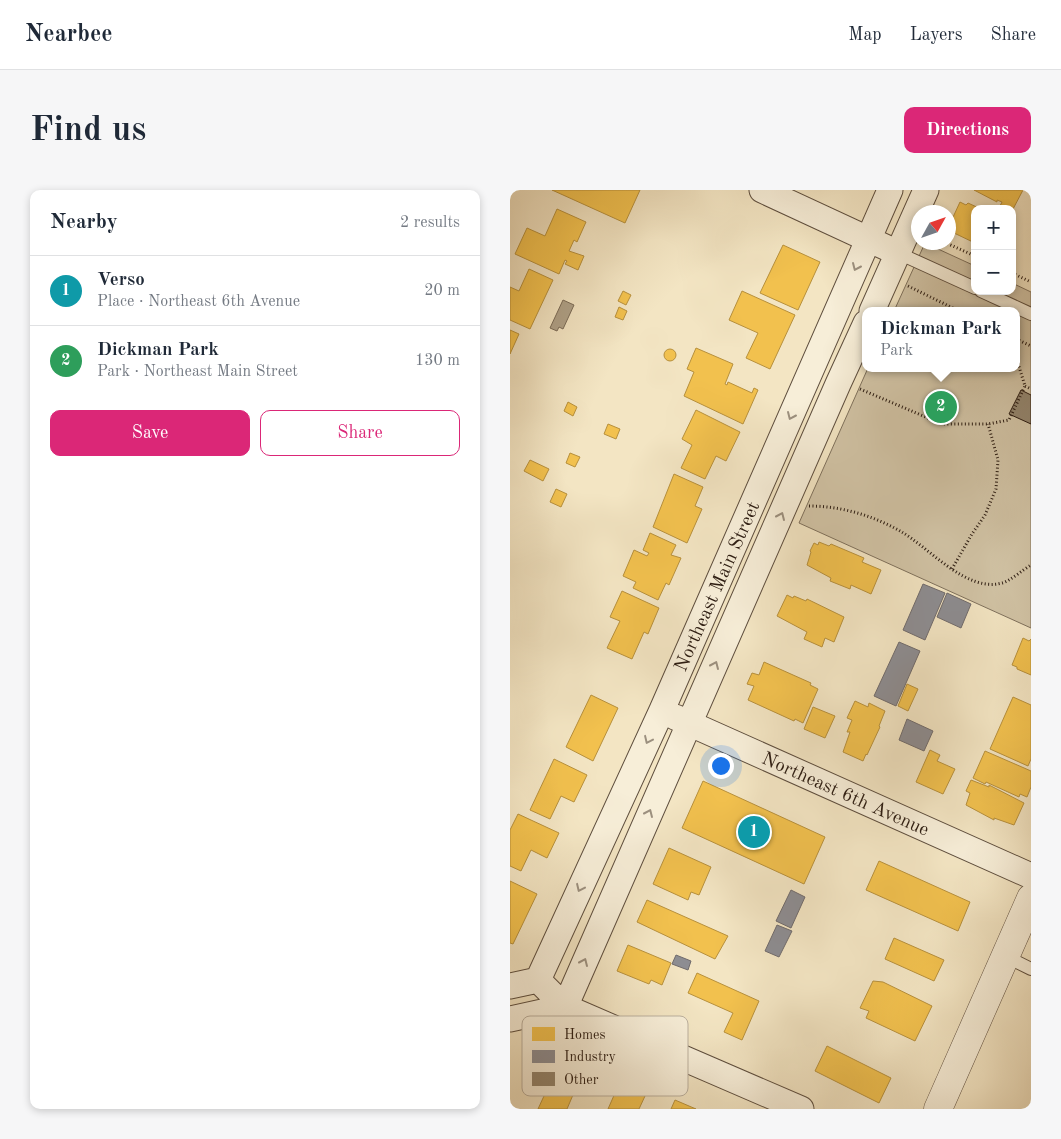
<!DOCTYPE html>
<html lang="en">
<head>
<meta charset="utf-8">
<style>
	body { margin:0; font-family:"Old Standard TT",serif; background:#f6f6f7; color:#1f2937 }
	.controls { position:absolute; right:15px; top:15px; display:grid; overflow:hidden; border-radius:10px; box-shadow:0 2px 8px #0003 }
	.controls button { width:45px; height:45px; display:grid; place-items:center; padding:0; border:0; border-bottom:1px solid #e0e1e3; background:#fff; color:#1f2937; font:25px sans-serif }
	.compass { position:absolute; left:401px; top:15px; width:45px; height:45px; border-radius:50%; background:#fff; box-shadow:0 2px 8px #0003; rotate:50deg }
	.you { position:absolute; left:210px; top:575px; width:18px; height:18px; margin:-12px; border:4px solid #fff; border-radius:50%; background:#1a73e8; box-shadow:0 0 0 8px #1a73e833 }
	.badge { display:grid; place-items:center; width:32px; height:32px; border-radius:50%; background:#db2777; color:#fff; font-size:16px; font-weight:700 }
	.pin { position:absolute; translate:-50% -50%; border:2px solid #fff; box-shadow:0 1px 5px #0006 }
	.popup { position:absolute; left:352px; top:117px; width:158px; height:65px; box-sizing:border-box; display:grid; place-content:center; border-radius:10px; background:#fff; filter:drop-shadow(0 1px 4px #0005); font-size:16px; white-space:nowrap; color:#747a83 }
	.popup b { font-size:19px; color:#1f2937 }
	.popup::after { content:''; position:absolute; left:50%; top:100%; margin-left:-10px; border:10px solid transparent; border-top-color:#fff }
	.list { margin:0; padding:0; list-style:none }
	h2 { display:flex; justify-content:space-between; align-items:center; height:65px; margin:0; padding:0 20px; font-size:21px }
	h2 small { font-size:16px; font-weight:400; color:#747a83 }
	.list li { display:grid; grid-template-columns:32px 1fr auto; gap:15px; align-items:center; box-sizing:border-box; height:70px; padding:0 20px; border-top:1px solid #e0e1e3 }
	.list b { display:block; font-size:19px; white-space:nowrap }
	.list p { margin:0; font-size:16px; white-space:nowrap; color:#747a83 }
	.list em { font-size:16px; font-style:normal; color:#747a83 }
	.actions { display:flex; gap:10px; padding:15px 20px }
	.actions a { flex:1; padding:11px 0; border:1px solid #db2777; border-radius:10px; text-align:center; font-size:18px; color:#db2777 }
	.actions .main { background:#db2777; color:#fff }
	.map { position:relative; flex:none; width:521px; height:919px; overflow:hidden; border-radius:10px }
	header { display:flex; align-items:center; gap:30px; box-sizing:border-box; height:70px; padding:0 25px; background:#fff; border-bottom:1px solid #e0e1e3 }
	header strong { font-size:24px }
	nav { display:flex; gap:28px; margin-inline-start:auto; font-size:18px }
	.intro { display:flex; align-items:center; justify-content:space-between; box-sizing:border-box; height:120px; padding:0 30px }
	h1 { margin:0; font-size:35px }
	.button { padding:12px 22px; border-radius:10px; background:#db2777; color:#fff; font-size:18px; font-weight:700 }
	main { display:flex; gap:30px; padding:0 30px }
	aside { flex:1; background:#fff; border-radius:10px; box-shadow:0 2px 8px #0003 }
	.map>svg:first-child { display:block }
	.green { fill:#d1c3a5; stroke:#7e705c }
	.water { fill:#afa187; stroke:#7b6c58 }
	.homes { fill:#f2c14e; stroke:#b7903c }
	.industry { fill:#8d8d92; stroke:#706b6c }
	.building { fill:#93856e; stroke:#2c1c12 }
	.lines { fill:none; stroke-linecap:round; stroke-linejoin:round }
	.service-casing { stroke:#5e4e3e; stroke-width:14 }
	.minor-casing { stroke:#5e4e3e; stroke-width:27 }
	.tertiary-casing { stroke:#5e4e3e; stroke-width:29 }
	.path { stroke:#2c1c12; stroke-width:3; stroke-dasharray:1 2.5; stroke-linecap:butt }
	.service { stroke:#f7eed8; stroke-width:12 }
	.minor { stroke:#f7eed8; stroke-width:25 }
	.tertiary { stroke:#f7eed8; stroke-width:28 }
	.oneway { stroke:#9c907f }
	.labels { text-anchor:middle; stroke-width:5; stroke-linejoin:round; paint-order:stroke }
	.street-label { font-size:19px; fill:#2c1c12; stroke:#f7eed8 }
	.key { fill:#f7eed8; stroke:#baaf9d; stroke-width:1 }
	.key-label { font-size:14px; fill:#2c1c12 }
</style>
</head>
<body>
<header>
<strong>Nearbee</strong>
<nav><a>Map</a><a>Layers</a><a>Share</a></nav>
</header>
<div class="intro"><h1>Find us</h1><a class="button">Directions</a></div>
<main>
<aside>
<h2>Nearby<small>2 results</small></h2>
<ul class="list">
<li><span class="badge" style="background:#0f9aa8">1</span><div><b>Verso</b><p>Place · Northeast 6th Avenue</p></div><em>20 m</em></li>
<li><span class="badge" style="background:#2e9e5b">2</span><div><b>Dickman Park</b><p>Park · Northeast Main Street</p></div><em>130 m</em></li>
</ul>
<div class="actions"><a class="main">Save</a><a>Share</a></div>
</aside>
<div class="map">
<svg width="521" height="919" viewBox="0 0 521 919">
	<rect width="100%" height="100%" fill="#f3e5c3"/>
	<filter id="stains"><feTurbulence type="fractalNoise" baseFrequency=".004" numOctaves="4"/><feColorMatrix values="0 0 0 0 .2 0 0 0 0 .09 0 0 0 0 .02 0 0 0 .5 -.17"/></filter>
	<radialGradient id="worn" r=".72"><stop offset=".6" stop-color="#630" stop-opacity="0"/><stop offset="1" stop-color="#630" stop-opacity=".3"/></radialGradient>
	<path class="green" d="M415 53 465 76V101H502V93L521 102V438L289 333 358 178H506V121H384Z"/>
	<path class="water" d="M53 110 64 115 53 139 49 137 47 141 40 138Z"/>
	<path class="homes" d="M42 0H130L115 33Z
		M464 0H513L502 21V19H496L490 16 492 12 487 10V12Z
		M450 12 456 15 458 13 471 19H465V53L444 43 445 41 438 38Z
		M47 19 76 32 67 52 64 50 59 61 74 66 68 80 55 74 57 71 55 70 49 84 5 64 17 38 35 46Z
		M273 55 310 72 288 120 250 103Z
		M19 79 43 90 20 139 0 130V97L9 101Z
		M113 101 121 105 116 115 108 111Z
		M232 101 285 125 260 179 236 168 248 143 219 130Z
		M109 117 117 121 113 130 105 127Z
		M0 140 9 144 0 164Z
		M186 158 223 174 215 194 217 195 218 192 242 203 244 198 248 200 233 234 174 206 184 182 177 179Z
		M154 165a6 6 0 1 1 12 0a6 6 0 1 1-12 0Z
		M58 212 67 217 63 226 54 221Z
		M186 220 230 242 216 271 206 266 195 289 171 278 182 255 172 249Z
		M98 234 110 239 106 249 94 244Z
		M60 263 70 267 65 277 56 273Z
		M20 270 39 279 33 291 14 281Z
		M164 284 193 297 185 316 192 319 177 353 143 337Z
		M46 299 57 304 51 317 40 312Z
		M140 343 166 355 161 365 171 368 159 395 156 393 148 410 123 398 126 392 113 386 124 360 137 366 139 363 133 360Z
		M309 352 319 356 321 354 354 368 352 372 371 380 361 404 341 395 340 399 320 391 321 388 297 375 301 362 300 361 304 353 308 355Z
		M112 401 149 418 138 444 134 442 122 469 97 458 110 431 100 427Z
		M277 405 283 408 284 406 296 411 297 409 334 427 324 452 315 448 312 457 294 449 297 442 267 426Z
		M513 448 519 451 521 449V485L507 479V477L502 475Z
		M254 472 301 493 300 495 308 499 293 533 285 529 284 531 238 510 244 496 237 494 242 483 249 485Z
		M397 494 408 499 398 521 388 516Z
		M81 505 108 518 83 571 56 557Z
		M503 507 521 515V569L518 576 480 559Z
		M345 511 358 517 359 513 375 521 369 536 370 537 357 565 356 564 353 571 333 562 340 542H337L342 530 337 528Z
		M303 517 325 526 315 548 294 539Z
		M420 560 430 565 427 571 445 579 433 604 406 592Z
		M475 561 521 581V597L517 607 510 604 509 607 476 592 475 594 463 588Z
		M44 569 77 585 64 612 51 606 40 629 20 620Z
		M461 590 479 597V595L514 613 504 635 484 628V630L456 615 460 603 456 601Z
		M193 591 315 647 294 694 172 638Z
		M8 624 49 643 37 668 21 660 11 681 0 676V640Z
		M159 658 201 677 189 705 181 702 178 710 143 694Z
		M369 671 460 712 448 741 356 700Z
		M0 691 27 704 3 754 0 753Z
		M137 710 218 746 205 769 127 732Z
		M384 748 434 770 424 791 375 769Z
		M118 755 161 773 152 795 141 790 139 794 107 781Z
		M187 783 249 811 232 850 214 842 223 823 178 803Z
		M363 791 373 792 422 816 405 851 356 828 359 821 350 818Z
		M317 856 381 888 369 913 305 881Z
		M45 882 68 893 57 919H28Z
		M109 894 135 906 129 919H98Z
		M165 910 186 919H161Z"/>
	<path class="industry" d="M413 394 435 403 415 450 393 440Z
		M437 403 461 414 451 438 427 427Z
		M389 452 410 461 386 516 364 506Z
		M397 529 423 541 414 561 389 550Z
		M281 700 295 707 281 738 266 731Z
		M267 735 282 741 269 767 255 761Z
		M166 765 181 771 178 780 162 774Z"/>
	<path class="building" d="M511 200 521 205V234L499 224Z"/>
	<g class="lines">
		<g class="service-casing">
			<path id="service" d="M388 63 465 98
				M471 101 521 124
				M495 766 521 779"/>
		</g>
		<g class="minor-casing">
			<path id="minor" d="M252 0 388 63
				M362 121 416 0
				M165 527 521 686
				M28 790 152 520 380 0
				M28 790 55 817 291 919
				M0 796 28 790
				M55 817 328 194 356 133
				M0 829 55 817"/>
		</g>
		<g class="tertiary-casing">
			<path id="tertiary" d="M428 919 521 708"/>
		</g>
		<path class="path" d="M434 52 465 66
			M502 83 521 92
			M398 96 449 121
			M506 149 521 156
			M515 196 521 199
			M350 199 432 234H478L499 230 515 196 506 167
			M299 316C330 316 362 325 390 341 419 357 456 403 492 393 500 391 514 379 521 375
			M442 379 462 344 475 325 486 299 488 270 478 234"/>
		<use href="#service" class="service"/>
		<use href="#minor" class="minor"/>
		<use href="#tertiary" class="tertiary"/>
	</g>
	<defs><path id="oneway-chevron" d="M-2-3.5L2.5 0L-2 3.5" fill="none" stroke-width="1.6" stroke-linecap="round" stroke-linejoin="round" transform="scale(1.25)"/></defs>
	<g class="oneway">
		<use href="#oneway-chevron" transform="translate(346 77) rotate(114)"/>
		<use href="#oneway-chevron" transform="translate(281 226) rotate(114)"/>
		<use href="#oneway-chevron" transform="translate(271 326) rotate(-66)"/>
		<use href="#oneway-chevron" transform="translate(205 475) rotate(-66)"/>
		<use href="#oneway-chevron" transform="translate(138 550) rotate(115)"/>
		<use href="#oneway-chevron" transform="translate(139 623) rotate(-66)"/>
		<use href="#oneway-chevron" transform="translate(70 698) rotate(115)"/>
		<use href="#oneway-chevron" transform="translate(74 772) rotate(-66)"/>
	</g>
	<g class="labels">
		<g class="street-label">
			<text transform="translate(206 396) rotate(-66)" y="7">Northeast Main Street</text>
			<text transform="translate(336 603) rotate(24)" y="7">Northeast 6th Avenue</text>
		</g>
	</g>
	<rect x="12" y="826" width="166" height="80" rx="8" class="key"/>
	<rect x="22" y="837" width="23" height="14" fill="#f2c14e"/>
	<rect x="22" y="860" width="23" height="13" fill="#8d8d92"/>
	<rect x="22" y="882" width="23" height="14" fill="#93856e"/>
	<g class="key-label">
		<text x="54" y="849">Homes</text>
		<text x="54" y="871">Industry</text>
		<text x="54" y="894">Other</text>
	</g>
	<rect width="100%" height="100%" filter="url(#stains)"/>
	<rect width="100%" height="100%" fill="url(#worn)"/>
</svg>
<div class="controls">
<button>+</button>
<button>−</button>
</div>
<svg class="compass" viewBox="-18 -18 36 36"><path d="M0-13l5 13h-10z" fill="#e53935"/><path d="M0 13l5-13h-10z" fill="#747a83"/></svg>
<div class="you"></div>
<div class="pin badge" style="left:244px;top:642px;background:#0f9aa8">1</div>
<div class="pin badge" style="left:431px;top:217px;background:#2e9e5b">2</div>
<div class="popup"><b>Dickman Park</b>Park</div>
</div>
</main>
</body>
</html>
